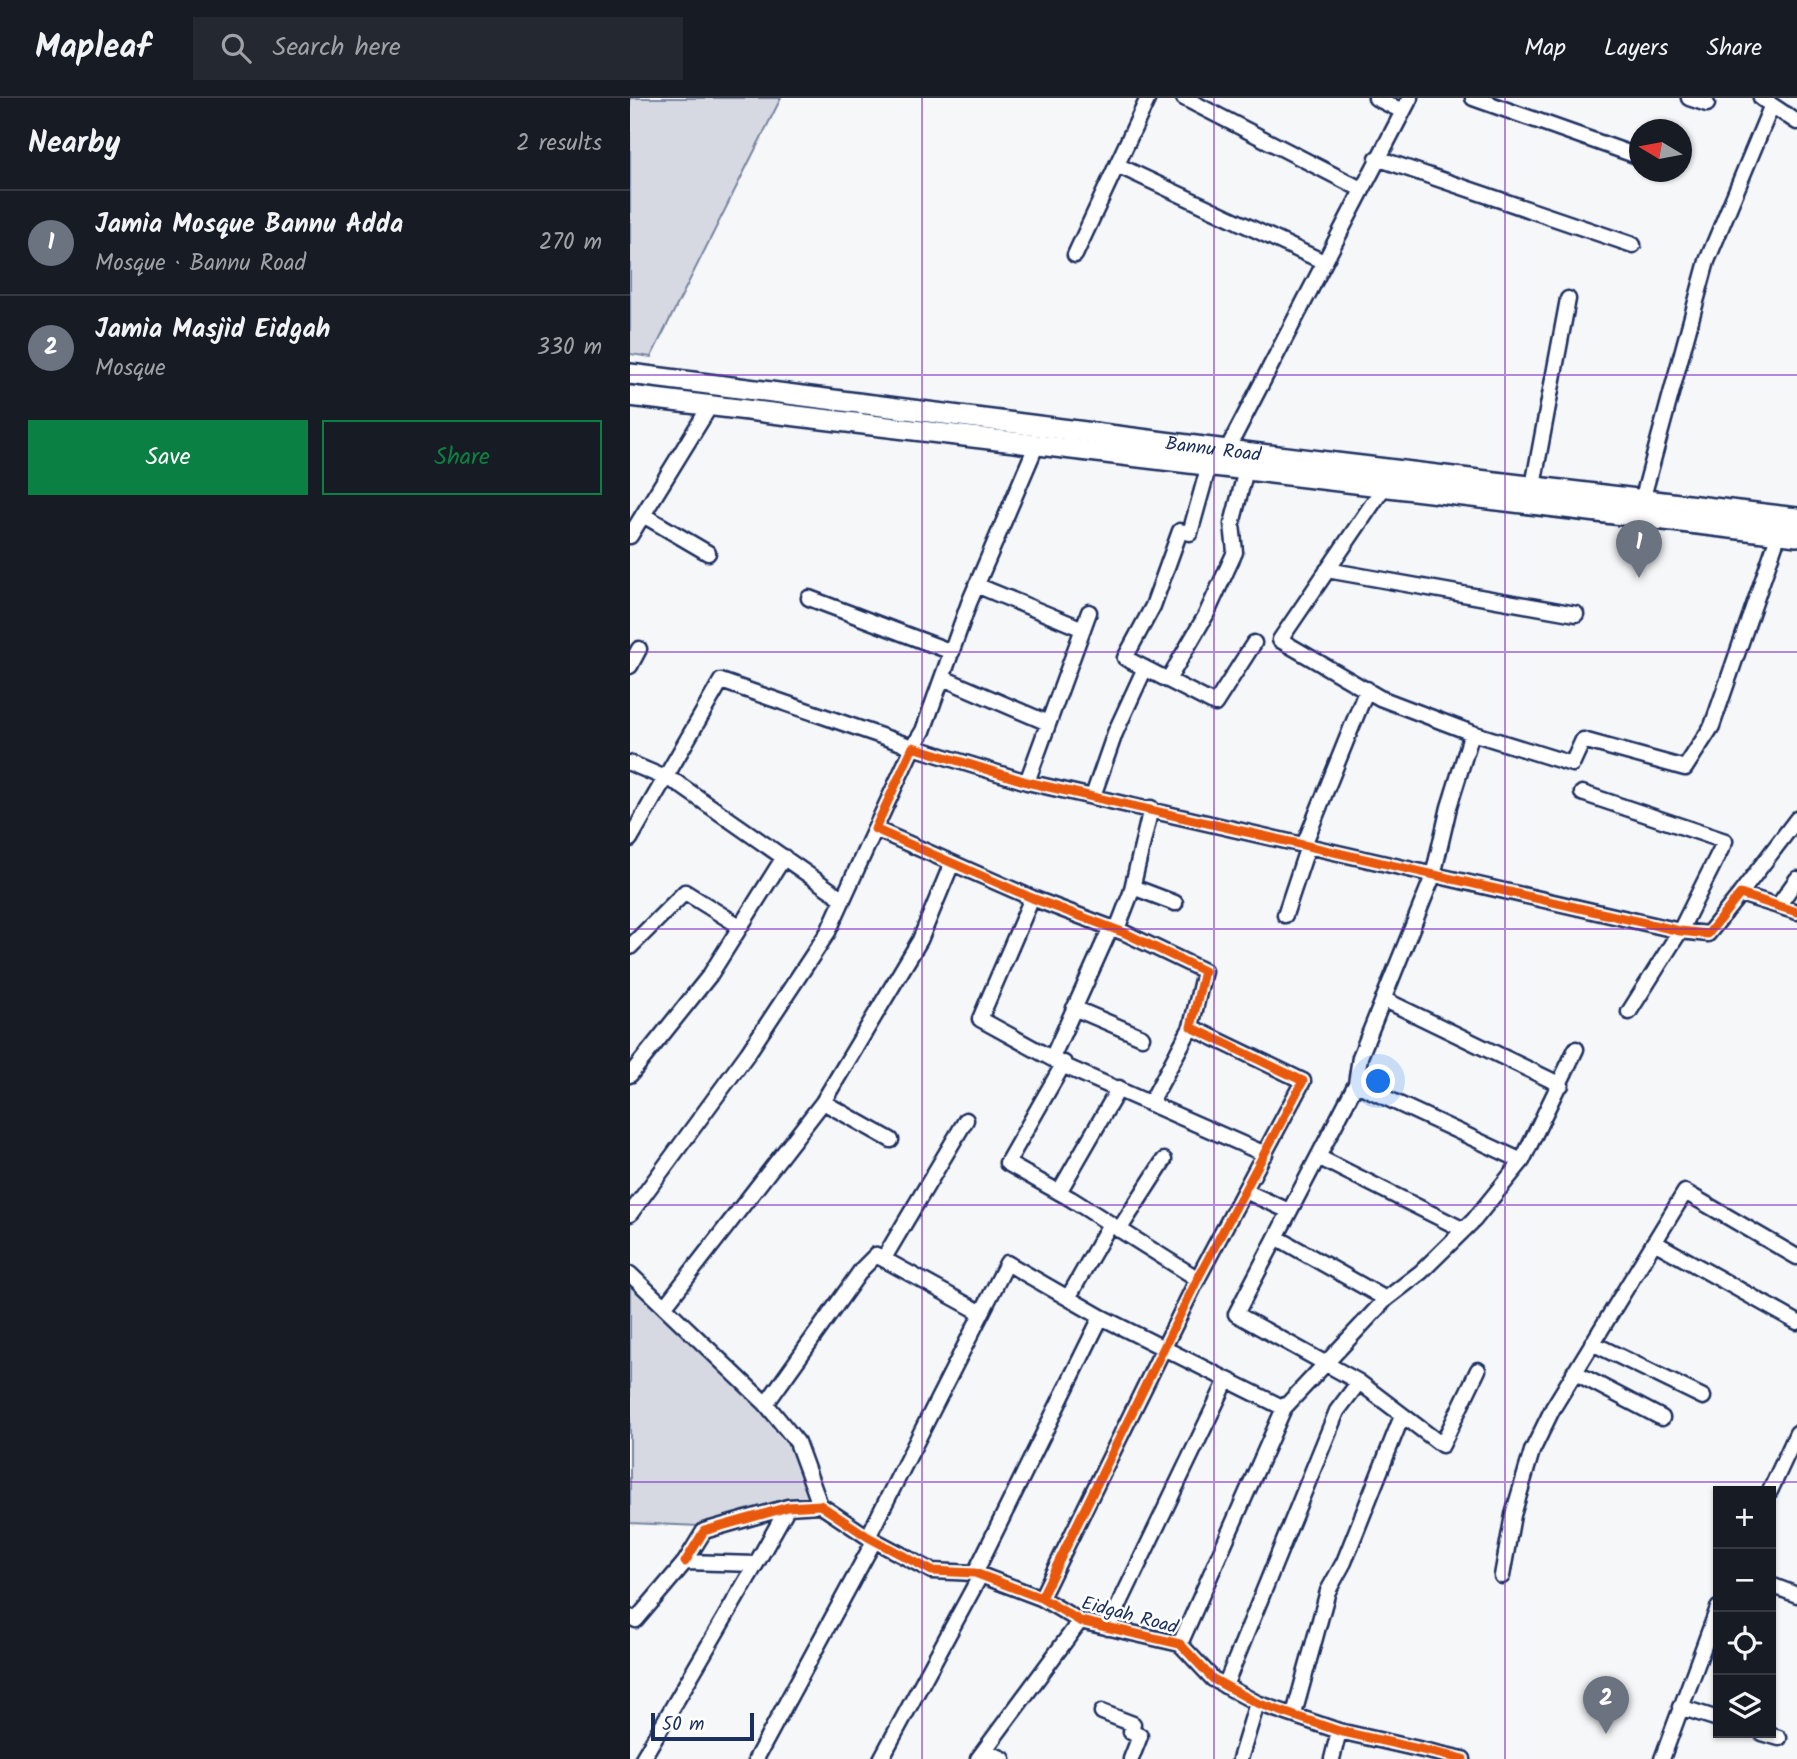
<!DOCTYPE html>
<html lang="en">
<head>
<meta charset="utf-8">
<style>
	body { margin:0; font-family:Kalam,sans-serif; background:#242831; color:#f1f3f6 }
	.controls { position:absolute; right:21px; bottom:21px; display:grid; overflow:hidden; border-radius:0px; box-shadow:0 2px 5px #0004 }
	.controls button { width:63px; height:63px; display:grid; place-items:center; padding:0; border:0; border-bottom:2px solid #363941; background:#171b24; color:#f1f3f6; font:35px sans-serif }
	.compass { position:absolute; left:999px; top:21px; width:63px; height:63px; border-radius:50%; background:#171b24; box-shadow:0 2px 5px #0004; rotate:280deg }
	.scale { position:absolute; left:21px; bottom:18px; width:103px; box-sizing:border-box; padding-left:7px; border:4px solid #1b2f5e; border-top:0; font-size:19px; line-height:24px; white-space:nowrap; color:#1b2f5e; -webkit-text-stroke:5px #fff; paint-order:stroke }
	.you { position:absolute; left:749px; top:984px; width:24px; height:24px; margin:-18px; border:5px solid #fff; border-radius:50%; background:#1a73e8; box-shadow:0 0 0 10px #1a73e833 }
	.badge { display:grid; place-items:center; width:46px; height:46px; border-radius:50%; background:#0b8043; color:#fff; font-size:23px; font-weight:700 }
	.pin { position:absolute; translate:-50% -58px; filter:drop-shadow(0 2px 4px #0008) }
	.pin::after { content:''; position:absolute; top:37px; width:24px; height:21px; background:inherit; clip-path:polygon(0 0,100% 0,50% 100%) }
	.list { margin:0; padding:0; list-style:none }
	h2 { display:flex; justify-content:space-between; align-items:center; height:91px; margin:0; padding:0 28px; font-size:30px }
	h2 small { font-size:23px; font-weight:400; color:#9ea1a6 }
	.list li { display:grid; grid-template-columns:46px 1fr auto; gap:21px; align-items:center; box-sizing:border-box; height:105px; padding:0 28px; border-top:2px solid #363941 }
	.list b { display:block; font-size:26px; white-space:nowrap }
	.list p { margin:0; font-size:23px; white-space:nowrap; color:#9ea1a6 }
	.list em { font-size:23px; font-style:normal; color:#9ea1a6 }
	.actions { display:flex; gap:14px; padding:21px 28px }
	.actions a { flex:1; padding:16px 0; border:2px solid #0b8043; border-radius:0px; text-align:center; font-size:24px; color:#0b8043 }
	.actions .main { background:#0b8043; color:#fff }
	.icon { flex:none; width:38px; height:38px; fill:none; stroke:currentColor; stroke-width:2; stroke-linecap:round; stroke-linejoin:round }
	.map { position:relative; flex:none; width:1167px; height:1661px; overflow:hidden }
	header { display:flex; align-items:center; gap:42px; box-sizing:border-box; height:98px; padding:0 35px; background:#171b24; border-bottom:2px solid #363941 }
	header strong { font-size:33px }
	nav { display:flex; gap:38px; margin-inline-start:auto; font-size:24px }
	.search { width:490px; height:63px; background:#242831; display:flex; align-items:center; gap:18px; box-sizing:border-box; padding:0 24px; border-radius:0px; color:#9ea1a6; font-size:26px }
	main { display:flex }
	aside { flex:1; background:#171b24 }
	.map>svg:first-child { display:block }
	.green { fill:#d6d9e2; stroke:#7884a0; stroke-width:2 }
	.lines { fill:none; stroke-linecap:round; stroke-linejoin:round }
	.minor-casing { stroke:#1b2f5e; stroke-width:19 }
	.highway-casing { stroke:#1b2f5e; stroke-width:24 }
	.minor { stroke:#fff; stroke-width:14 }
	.highway { stroke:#fff; stroke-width:19 }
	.cycleway-casing { stroke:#fff; stroke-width:13 }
	.cycleway { stroke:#e8590c; stroke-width:9 }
	.grid { fill:none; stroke:#7b2cbf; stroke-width:2; stroke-opacity:0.55 }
	.labels { text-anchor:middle; stroke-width:5; stroke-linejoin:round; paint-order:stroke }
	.street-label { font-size:19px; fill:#1b2f5e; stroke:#fff }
</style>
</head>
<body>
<header>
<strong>Mapleaf</strong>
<div class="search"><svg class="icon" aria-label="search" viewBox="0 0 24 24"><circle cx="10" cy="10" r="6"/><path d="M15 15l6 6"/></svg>Search here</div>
<nav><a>Map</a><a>Layers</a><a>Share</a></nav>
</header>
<main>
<aside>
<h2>Nearby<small>2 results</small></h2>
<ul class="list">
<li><span class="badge" style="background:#6b7280">1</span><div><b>Jamia Mosque Bannu Adda</b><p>Mosque · Bannu Road</p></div><em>270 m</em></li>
<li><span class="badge" style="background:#6b7280">2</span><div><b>Jamia Masjid Eidgah</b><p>Mosque</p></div><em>330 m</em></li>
</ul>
<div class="actions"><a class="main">Save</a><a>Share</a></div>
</aside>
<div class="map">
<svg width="1167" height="1661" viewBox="0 0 1167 1661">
	<rect width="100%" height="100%" fill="#f6f7f9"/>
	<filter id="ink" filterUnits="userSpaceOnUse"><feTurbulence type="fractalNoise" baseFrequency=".0143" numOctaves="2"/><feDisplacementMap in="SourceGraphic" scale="14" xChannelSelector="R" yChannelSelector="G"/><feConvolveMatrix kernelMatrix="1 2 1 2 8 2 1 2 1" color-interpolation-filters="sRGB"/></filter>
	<g filter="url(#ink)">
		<path class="green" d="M0 0H151L21 259 0 256Z
			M0 1183C50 1242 133 1288 168 1359 174 1372 177 1387 182 1401L70 1428 0 1425Z"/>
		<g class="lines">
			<g class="minor-casing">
				<path id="minor" d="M554 0 731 91
					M746 0 772 13
					M843 0 1010 59
					M1059 0 1077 6
					M1131 0 1167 24
					M747 60 1003 147
					M487 67 694 164
					M445 157 518 0
					M597 352 780 0
					M579 367 560 435 550 433 523 508 495 560 585 606 624 545
					M903 388 938 201
					M754 389 650 542 750 600 842 635 819 709 803 778 730 959 726 986 606 1216 729 1284 812 1347 848 1272
					M1013 399 1077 163 1141 9
					M13 417 78 455
					M0 438 80 308
					M697 472 946 516
					M346 487 453 531
					M179 500 322 554
					M0 568 9 551
					M313 580 418 625
					M538 582 576 517 605 454 602 426 616 372
					M842 635 942 666 953 642 1055 670 1082 628 1149 435
					M0 665 47 685 213 801
					M397 684 459 514
					M952 695 1095 743 1050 833 999 914
					M463 698 485 635 515 570
					M0 741 91 583 283 649 293 633 339 505 406 348
					M674 747 737 591
					M503 789 545 805
					M1110 796 1167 721
					M402 800 350 921 439 970 635 1056
					M1148 808 1167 781
					M655 817 678 748
					M487 831 501 795 521 710
					M0 849 55 794 108 827
					M753 901 931 987
					M444 910 512 939
					M422 960 481 829
					M434 965 377 1065 441 1101 568 1181
					M0 977 80 877 154 759
					M193 1004 261 1042
					M521 1004 561 929
					M688 1059 834 1132
					M892 1063 946 951
					M615 1093 659 1113
					M429 1094 489 990
					M0 1116 118 955 198 834 245 731
					M489 1132 534 1062
					M646 1139 756 1201
					M1024 1144 1167 1224
					M254 1160 336 1022
					M0 1176 136 1306 167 1344 190 1407
					M438 1200 480 1126
					M35 1208 193 1004 290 842 322 765
					M962 1245 1073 1299
					M944 1274 1032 1320
					M136 1306 232 1171 246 1157 350 1214
					M1140 1393 1167 1335
					M238 1439 377 1165 471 1219 654 1310
					M55 1464 74 1433 158 1409 190 1407 238 1439 302 1473 345 1475 411 1500 450 1523 550 1546 583 1581 627 1605 709 1633 833 1661
					M345 1475 471 1219
					M872 1478 883 1417 902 1353 923 1310 1055 1094 1167 1159
					M1141 1487 1167 1497
					M411 1500 569 1178 673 983 561 929 574 873 495 835 402 800 245 731 283 649 397 684 1050 833 1078 836 1110 796 1167 814
					M0 1519 6 1522 55 1464 126 1466 158 1409
					M478 1530 596 1284
					M550 1546 654 1310 756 1201 791 1174 844 1122 892 1063 726 986
					M595 1588 707 1313 729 1284
					M1050 1609 1088 1621
					M472 1614 503 1626 501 1634 510 1638 501 1661
					M664 1616 698 1493 714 1464 772 1318
					M1132 1635 1149 1640
					M355 1653 373 1661
					M13 1660 126 1466
					M126 1661 244 1443
					M251 1661 350 1478
					M348 1661 450 1523
					M610 1661 627 1605
					M702 1661 709 1633
					M1032 1661 1088 1510"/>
			</g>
			<g class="highway-casing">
				<g id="highway">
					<path id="s1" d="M0 276 597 352 1167 420"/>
					<path d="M0 298 1167 438"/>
				</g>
			</g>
			<use href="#minor" class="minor"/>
			<use href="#highway" class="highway"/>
			<g class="cycleway-casing">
				<path id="cycleway" d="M55 1464 74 1433 158 1409 190 1407 238 1439 302 1473 345 1475 411 1500 450 1523 550 1546 583 1581 627 1605 709 1633 833 1661
					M411 1500 569 1178 673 983 561 929 574 873 495 835 402 800 245 731 283 649 397 684 1050 833 1078 836 1110 796 1167 814"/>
			</g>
			<use href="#cycleway" class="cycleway"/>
		</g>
	</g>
	<path class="grid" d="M292 0V1661M584 0V1661M875 0V1661M0 277H1167M0 554H1167M0 831H1167M0 1107H1167M0 1384H1167"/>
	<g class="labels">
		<g class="street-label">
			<text dy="7" stroke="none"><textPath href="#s1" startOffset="588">Bannu Road</textPath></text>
			<text transform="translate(500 1516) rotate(15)" y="7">Eidgah Road</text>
		</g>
	</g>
</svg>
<div class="controls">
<button>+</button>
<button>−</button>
<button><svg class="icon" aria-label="locate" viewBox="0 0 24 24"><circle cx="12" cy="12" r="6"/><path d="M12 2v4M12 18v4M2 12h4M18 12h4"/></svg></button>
<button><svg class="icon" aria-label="layers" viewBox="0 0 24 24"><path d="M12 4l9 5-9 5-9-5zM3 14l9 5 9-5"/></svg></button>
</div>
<svg class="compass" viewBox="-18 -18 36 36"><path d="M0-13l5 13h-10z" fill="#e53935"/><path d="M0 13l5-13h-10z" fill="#9ea1a6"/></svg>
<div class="scale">50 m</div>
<div class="you"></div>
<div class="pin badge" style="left:1009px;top:480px;background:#6b7280">1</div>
<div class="pin badge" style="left:976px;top:1636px;background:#6b7280">2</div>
</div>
</main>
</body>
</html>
